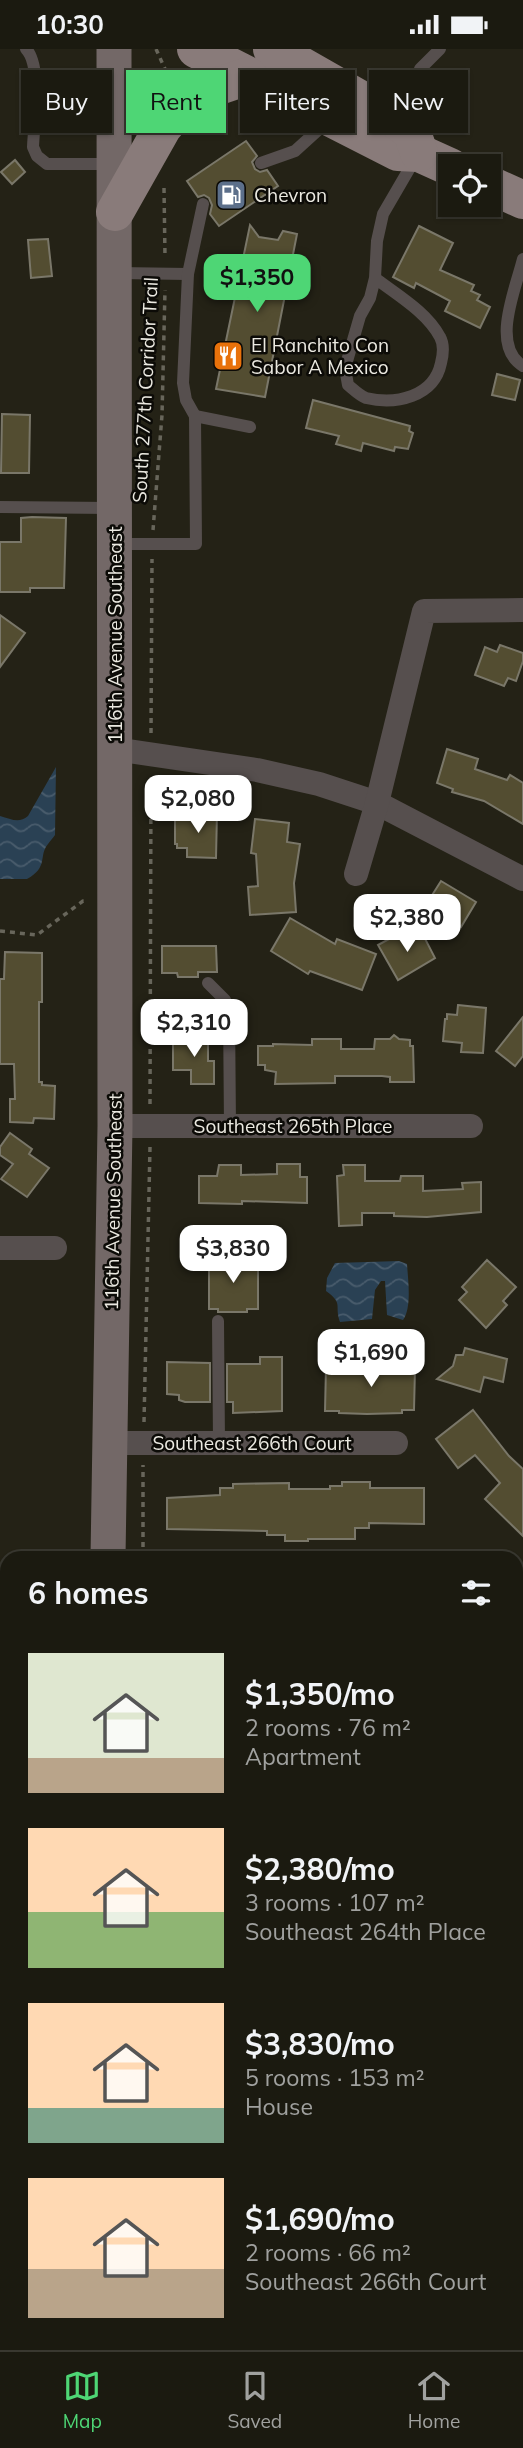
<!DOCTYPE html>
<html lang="en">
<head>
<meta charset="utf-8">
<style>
	body { margin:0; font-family:Mulish,sans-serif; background:#242319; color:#f1f3f6; height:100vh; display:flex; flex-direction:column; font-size:26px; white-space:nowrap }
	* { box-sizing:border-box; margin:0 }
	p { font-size:23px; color:#a0a19f }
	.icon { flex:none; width:38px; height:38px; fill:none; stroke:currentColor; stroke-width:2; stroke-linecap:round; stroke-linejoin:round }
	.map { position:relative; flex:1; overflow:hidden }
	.sheet { position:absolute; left:0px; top:1502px; width:523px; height:800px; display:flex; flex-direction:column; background:#1b1a10; border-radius:21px 21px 0 0; box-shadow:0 2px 5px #0004,0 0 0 2px #393830 }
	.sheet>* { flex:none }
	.top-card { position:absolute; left:21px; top:21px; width:481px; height:63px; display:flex; gap:14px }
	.fabs { position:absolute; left:438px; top:105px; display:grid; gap:14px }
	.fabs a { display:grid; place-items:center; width:63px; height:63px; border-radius:0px; background:#1b1a10; box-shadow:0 2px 5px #0004,0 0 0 2px #393830; font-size:35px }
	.price { position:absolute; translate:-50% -60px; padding:0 16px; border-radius:14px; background:#fff; color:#222; font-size:23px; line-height:46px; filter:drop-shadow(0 2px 4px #0008) }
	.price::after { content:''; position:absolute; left:50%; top:42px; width:21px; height:16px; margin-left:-10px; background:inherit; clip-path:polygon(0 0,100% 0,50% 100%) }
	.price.on { background:#4ed675; color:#111 }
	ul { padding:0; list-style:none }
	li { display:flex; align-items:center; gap:21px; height:175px; padding:0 28px }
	li span { display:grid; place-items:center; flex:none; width:196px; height:140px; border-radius:0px; color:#555 }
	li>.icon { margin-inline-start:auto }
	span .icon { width:84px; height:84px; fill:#fffc; stroke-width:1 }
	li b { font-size:30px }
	h2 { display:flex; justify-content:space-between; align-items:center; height:84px; padding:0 28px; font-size:30px }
	.chip { padding:0 24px; border-radius:0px; background:#1b1a10; box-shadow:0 2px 5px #0004,0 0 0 2px #393830; font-size:24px; line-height:63px }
	.chip.on { background:#4ed675; color:#111 }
	.status { display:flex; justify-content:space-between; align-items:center; height:49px; padding:0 35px; background:#1b1a10; direction:ltr }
	.status svg { height:19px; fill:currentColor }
	.menu { display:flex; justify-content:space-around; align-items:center; height:98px; border-top:2px solid #393830; background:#1b1a10; font-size:19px; color:#a0a19f }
	.menu a { display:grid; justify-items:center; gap:4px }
	.menu .on { color:#4ed675 }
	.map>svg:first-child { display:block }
	.water { fill:url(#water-waves) }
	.building { fill:#534d31; stroke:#7a7769; stroke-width:2 }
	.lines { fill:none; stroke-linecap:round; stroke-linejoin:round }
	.path { stroke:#68665b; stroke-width:3.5; stroke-dasharray:5 5; stroke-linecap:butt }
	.lane { stroke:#564f4e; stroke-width:12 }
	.street { stroke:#564f4e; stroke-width:24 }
	.secondary { stroke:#736867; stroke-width:35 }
	.primary { stroke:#897b7a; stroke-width:38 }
	.labels { text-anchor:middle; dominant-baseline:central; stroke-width:5; stroke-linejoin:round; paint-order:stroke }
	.poi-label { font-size:19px; fill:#ebe9e1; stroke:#0c0b07; text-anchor:start }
	.street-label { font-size:19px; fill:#ebe9e1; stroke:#0c0b07 }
</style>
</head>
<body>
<div class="status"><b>10:30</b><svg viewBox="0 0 49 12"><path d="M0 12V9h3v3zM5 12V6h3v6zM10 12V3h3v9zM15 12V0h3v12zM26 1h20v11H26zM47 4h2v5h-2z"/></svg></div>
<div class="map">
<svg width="523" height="2301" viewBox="0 0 523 2301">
	<defs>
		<pattern id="water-waves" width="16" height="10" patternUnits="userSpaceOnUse" patternTransform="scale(1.75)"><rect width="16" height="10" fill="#2a4154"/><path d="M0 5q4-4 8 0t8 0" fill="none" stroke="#495c6c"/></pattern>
	</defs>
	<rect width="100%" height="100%" fill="#242216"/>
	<g class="water">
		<path d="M56 718 55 786C53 789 50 792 48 795 38 807 49 818 27 830H0V767C11 770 19 775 28 767Z"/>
		<path d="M399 1212 407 1215C408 1231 412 1258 403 1271L387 1266 385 1232H381L375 1241 372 1270 340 1273C334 1256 344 1255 326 1242L327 1229 335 1214Z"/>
	</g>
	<g class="building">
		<polygon points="246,92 257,107 252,113 255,120 260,123 267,121 278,137 219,177 210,165 212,156 209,149 204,146 198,148 187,132"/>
		<polygon points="15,111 25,123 12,135 1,123"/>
		<polygon points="250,176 259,188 278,191 283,182 297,185 265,348 216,340"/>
		<polygon points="419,177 453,194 440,221 474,236 471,242 480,246 477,251 490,258 480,279 445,262 450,252 416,234 414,239 393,228"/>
		<polygon points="48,190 52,227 31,229 28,191"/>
		<polygon points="497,325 520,331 515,351 492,346"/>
		<polygon points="313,351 410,377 409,382 413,384 408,400 395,398 394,402 363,394 361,402 336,395 339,387 306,379"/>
		<polygon points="2,365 30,366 29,424 1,424"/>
		<polygon points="32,468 66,469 64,539 30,539 30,543 0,543 0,493 21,493 21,469"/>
		<polygon points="0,566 25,584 0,618"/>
		<polygon points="500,596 523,604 523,612 516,632 508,629 504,637 475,626 485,598 497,603"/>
		<polygon points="447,700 478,710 475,720 507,731 510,726 523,734 523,775 484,752 452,743 453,740 437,734"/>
		<polygon points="196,762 217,763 216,809 187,808 187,799 177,799 177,795 175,795 175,771 196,771"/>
		<polygon points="255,770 289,774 287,793 300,795 294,834 296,863 250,866 248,838 258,837 256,805 251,804"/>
		<polygon points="441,832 476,853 461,878 453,873 447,884 424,870 434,853 429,851"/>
		<polygon points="290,869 335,895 337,890 376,905 362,941 310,922 308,925 271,902"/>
		<polygon points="419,878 435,909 398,931 378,896 400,884 407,898"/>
		<polygon points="162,897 216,897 217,923 198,923 198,928 178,928 177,924 162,924"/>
		<polygon points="5,903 42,904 42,953 39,953 39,1033 42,1033 42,1036 55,1037 54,1070 34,1069 33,1074 10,1073 10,1050 15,1050 14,1015 0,1015 0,930 4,930"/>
		<polygon points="458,956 486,959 483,1004 461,1003 462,994 443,992 445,970 447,970 447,965 457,966"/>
		<polygon points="523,968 523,1007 515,1017 496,1002"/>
		<polygon points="394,986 399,990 410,991 410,997 413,997 414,1033 390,1033 390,1028 382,1027 335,1027 335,1034 275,1035 276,1023 265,1021 265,1016 258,1016 258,997 273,997 273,995 312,996 312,990 341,990 341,1000 374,1000 375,990 390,990"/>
		<polygon points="173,987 208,988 208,1012 214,1012 214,1035 191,1035 191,1021 173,1021"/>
		<polygon points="10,1084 32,1100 29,1105 49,1119 27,1148 1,1130 13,1115 0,1106 0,1098"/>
		<polygon points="277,1115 300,1115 300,1128 307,1128 307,1154 242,1152 242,1155 199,1154 199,1127 217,1127 219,1116 241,1116 241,1126 277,1125"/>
		<polygon points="343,1116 365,1116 365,1132 400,1132 401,1127 423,1127 423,1142 463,1140 462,1134 481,1133 481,1163 427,1168 394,1167 394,1164 362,1164 362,1176 339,1177 337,1127 344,1126"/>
		<polygon points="209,1210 258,1210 258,1260 247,1260 247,1263 218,1263 218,1260 209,1260"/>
		<polygon points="487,1211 516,1238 503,1252 507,1256 486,1279 459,1251 467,1243 462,1238"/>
		<polygon points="465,1299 507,1310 503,1333 484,1328 480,1343 437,1330 453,1317 456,1306 463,1306"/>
		<polygon points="260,1308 282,1308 282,1362 233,1364 233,1353 227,1353 227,1315 260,1315"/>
		<polygon points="388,1308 407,1308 407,1319 415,1319 414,1361 402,1361 402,1364 367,1365 339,1364 339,1362 325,1362 326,1318 388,1318"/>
		<polygon points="167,1313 210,1314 210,1353 185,1353 179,1351 179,1346 167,1345"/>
		<polygon points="473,1361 509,1407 523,1420 523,1487 485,1450 500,1434 475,1406 458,1419 436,1390"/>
		<polygon points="342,1433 370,1433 370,1439 424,1439 424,1475 369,1474 369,1479 355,1479 355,1490 308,1490 308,1492 285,1492 285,1486 267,1486 267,1482 167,1480 167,1449 220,1446 220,1439 233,1439 233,1435 289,1434 289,1440 330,1440 330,1437 342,1437"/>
	</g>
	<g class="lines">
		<g class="path">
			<polyline points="156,0 170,31"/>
			<polyline points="164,139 165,208"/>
			<polyline points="153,481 162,366 165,241"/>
			<polyline points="151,684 152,510"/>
			<polyline points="0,882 37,886 83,852 88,852"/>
			<polyline points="150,1055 151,727"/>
			<polyline points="144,1373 150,1098"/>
			<polyline points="143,1508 143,1416"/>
			<polyline points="137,2294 137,2301"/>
		</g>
		<g class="lane">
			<path d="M26 0C42 16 34 74 33 98L37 107 47 115H113"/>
			<polyline points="395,66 416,39 420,20 440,0"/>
			<polyline points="261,114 295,102 328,72"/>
			<path d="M523 210C516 239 490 297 523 317"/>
			<polyline points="118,224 188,225"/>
			<path d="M375 229C397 246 427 263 440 288 444 295 443 306 441 314 434 348 396 356 366 349 360 347 354 341 348 336L345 319 360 267 370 249 375 229 377 192 383 165 415 110"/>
			<polyline points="195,367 250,378"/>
			<polyline points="0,458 112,459"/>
			<polyline points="115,495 196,495 195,367 186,351 183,334 188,225 203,155"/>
			<polyline points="208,934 225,951 229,961 230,1077"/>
			<polyline points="218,1272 219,1394"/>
			<polyline points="516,1566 523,1552"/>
			<polyline points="516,2252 523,2252"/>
			<polyline points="318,2294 318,2301"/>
		</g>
		<g class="street">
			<polyline points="115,700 257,721 319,735 377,754 523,830"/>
			<polyline points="356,825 377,754 424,562 523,561"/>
			<polyline points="115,1077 471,1077"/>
			<polyline points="0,1199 55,1199"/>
			<polyline points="109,1394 396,1394"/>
			<polyline points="516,1697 523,1704"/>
		</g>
		<g class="secondary">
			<polyline points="108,1508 115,1077 114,0"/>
			<polyline points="106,2301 106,2294"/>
		</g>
		<g class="primary">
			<polyline points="196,0 398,103 419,104 450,118"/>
			<polyline points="272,0 393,69 412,83 419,104"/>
			<polyline points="488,135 523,151"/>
			<polyline points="115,163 163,78 183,55 204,42 248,27"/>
		</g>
	</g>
	<defs>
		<g id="fuel-square" transform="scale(1.575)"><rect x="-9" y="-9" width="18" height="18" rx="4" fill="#5c6f8a" stroke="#0c0b07"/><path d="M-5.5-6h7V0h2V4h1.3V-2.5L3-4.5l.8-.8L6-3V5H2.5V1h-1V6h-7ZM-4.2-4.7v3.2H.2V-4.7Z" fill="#fff"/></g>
		<g id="restaurant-square" transform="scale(1.575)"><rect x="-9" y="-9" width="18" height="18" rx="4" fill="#e8710a" stroke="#0c0b07"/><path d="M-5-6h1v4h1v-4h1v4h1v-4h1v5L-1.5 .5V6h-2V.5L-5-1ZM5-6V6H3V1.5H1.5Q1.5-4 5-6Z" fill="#fff"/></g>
	</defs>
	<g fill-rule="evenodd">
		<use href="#fuel-square" x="231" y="146"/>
		<use href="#restaurant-square" x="228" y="307"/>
	</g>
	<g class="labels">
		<g class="poi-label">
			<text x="254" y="146">Chevron</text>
			<text x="251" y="296">El Ranchito Con<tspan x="251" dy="22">Sabor A Mexico</tspan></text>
		</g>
		<g class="street-label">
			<text transform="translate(145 341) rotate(-87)">South 277th Corridor Trail</text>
			<text transform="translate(115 586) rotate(-90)">116th Avenue Southeast</text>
			<text x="293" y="1077">Southeast 265th Place</text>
			<text transform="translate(113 1153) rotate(-89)">116th Avenue Southeast</text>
			<text x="252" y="1394">Southeast 266th Court</text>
		</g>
	</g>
</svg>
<div class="fabs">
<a><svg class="icon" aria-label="locate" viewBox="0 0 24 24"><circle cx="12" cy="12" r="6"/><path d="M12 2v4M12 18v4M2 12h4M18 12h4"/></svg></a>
</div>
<b class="price on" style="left:257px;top:265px">$1,350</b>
<b class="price" style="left:198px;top:786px">$2,080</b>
<b class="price" style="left:407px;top:905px">$2,380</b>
<b class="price" style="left:194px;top:1010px">$2,310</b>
<b class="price" style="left:233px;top:1236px">$3,830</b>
<b class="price" style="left:371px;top:1340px">$1,690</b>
<div class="top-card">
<a class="chip">Buy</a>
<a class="chip on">Rent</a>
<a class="chip">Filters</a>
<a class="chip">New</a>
</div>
<section class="sheet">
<h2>6 homes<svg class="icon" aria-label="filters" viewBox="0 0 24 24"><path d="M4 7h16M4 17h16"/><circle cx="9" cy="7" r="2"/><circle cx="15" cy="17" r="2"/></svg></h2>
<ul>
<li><span style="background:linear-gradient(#dfe7d0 75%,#b9a48a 0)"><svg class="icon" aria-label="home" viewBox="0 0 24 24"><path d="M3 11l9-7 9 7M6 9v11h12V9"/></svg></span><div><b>$1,350/mo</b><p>2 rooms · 76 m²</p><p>Apartment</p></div></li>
<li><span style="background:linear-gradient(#ffd9b3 60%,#8fb573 0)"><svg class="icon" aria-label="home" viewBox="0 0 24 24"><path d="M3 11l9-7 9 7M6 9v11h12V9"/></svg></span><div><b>$2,380/mo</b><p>3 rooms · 107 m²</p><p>Southeast 264th Place</p></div></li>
<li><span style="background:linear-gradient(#ffd9b3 75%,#7fa58c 0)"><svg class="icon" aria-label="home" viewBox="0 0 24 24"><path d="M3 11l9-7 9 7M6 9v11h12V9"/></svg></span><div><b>$3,830/mo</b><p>5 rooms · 153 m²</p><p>House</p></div></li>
<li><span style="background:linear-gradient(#ffd9b3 65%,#b9a48a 0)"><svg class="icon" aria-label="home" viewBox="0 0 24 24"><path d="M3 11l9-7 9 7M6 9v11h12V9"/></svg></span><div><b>$1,690/mo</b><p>2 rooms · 66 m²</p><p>Southeast 266th Court</p></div></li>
</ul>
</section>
</div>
<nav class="menu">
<a class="on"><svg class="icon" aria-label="map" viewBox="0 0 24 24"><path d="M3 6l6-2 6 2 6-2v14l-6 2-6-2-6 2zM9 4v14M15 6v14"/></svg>Map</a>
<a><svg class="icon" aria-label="saved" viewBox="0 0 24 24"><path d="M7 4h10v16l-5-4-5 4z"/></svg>Saved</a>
<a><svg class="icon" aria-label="home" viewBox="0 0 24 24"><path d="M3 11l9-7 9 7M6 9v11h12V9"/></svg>Home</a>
</nav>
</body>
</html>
